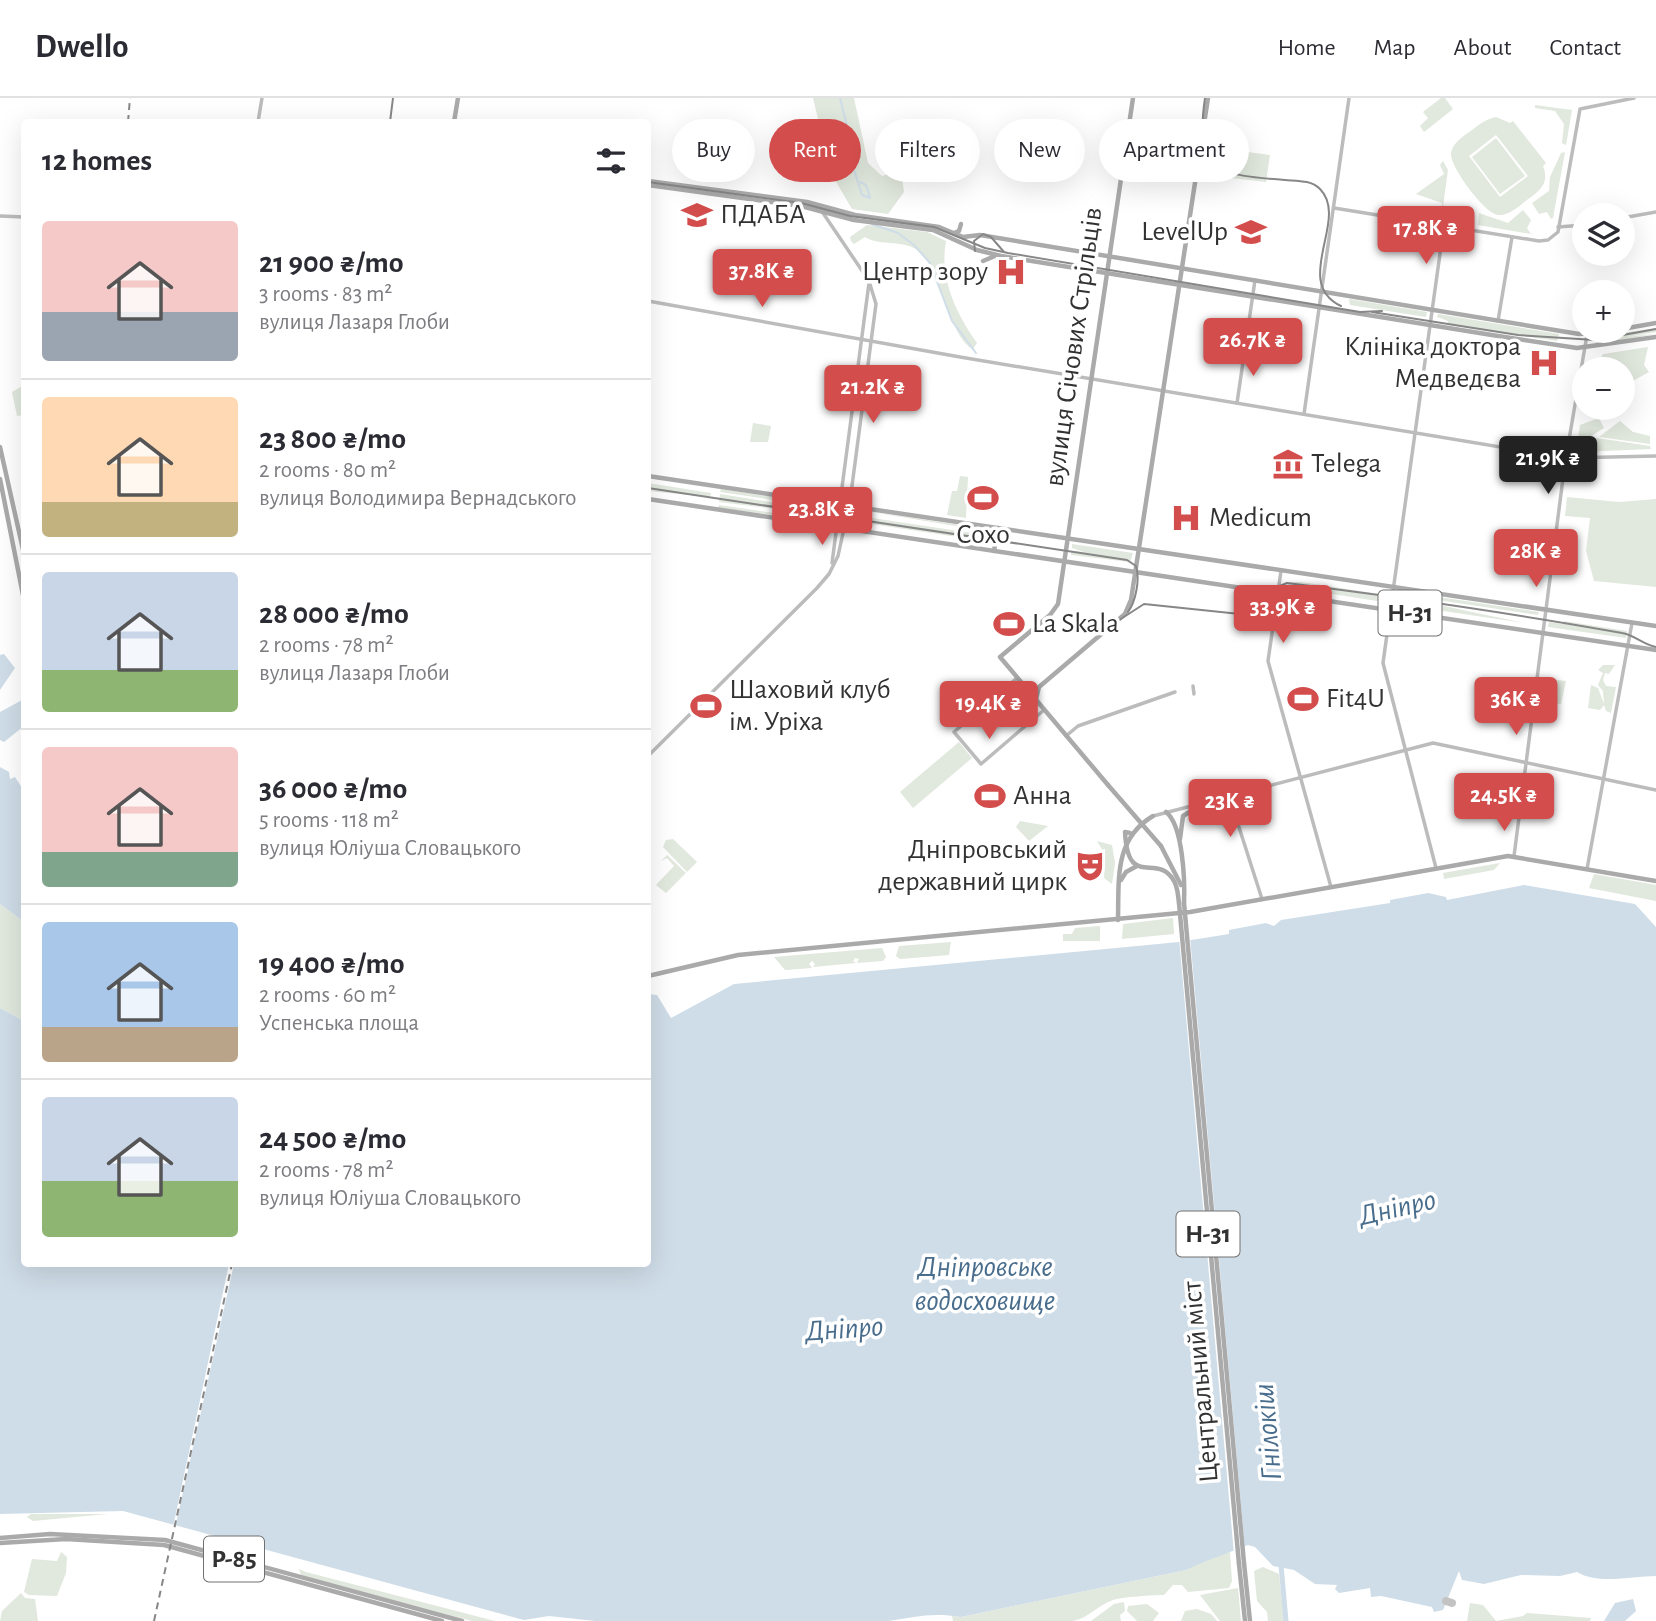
<!DOCTYPE html>
<html lang="en">
<head>
<meta charset="utf-8">
<style>
	body { margin:0; font-family:"Alegreya Sans",sans-serif; background:#f7f7f7; color:#2b2b33; height:100vh; display:flex; flex-direction:column; font-size:26px; white-space:nowrap }
	* { box-sizing:border-box; margin:0 }
	p { font-size:23px; color:#7c7c81 }
	.icon { flex:none; width:38px; height:38px; fill:none; stroke:currentColor; stroke-width:2; stroke-linecap:round; stroke-linejoin:round }
	.map { position:relative; flex:1; overflow:hidden }
	.panel { position:absolute; left:21px; top:21px; width:630px; height:1148px; display:flex; flex-direction:column; background:#fff; border-radius:7px; box-shadow:0 7px 28px #0002 }
	.panel>* { flex:none }
	.top-card { position:absolute; left:672px; top:21px; width:665px; height:63px; display:flex; gap:14px }
	.buttons { position:absolute; left:1572px; top:105px; display:grid; gap:14px }
	.buttons a { display:grid; place-items:center; width:63px; height:63px; border-radius:50%; background:#fff; box-shadow:0 7px 28px #0002; font-size:35px }
	.price { position:absolute; translate:-50% -60px; padding:0 16px; border-radius:7px; background:#d24d4c; color:#fff; font-size:23px; line-height:46px; filter:drop-shadow(0 2px 4px #0008) }
	.price::after { content:''; position:absolute; left:50%; top:42px; width:21px; height:16px; margin-left:-10px; background:inherit; clip-path:polygon(0 0,100% 0,50% 100%) }
	.price.on { background:#222; color:#fff }
	ul { padding:0; list-style:none }
	li { display:flex; align-items:center; gap:21px; height:175px; padding:0 21px }
	li+li { border-top:2px solid #e1e1e2 }
	li span { display:grid; place-items:center; flex:none; width:196px; height:140px; border-radius:7px; color:#555 }
	li>.icon { margin-inline-start:auto }
	span .icon { width:84px; height:84px; fill:#fffc; stroke-width:1 }
	li b { font-size:30px }
	h2 { display:flex; justify-content:space-between; align-items:center; height:84px; padding:0 21px; font-size:30px }
	.chip { padding:0 24px; border-radius:32px; background:#fff; box-shadow:0 7px 28px #0002; font-size:24px; line-height:63px }
	.chip.on { background:#d24d4c; color:#fff }
	header { display:flex; align-items:center; gap:42px; box-sizing:border-box; height:98px; padding:0 35px; background:#fff; border-bottom:2px solid #e1e1e2 }
	header strong { font-size:33px }
	nav { display:flex; gap:38px; margin-inline-start:auto; font-size:24px }
	.map>svg:first-child { display:block }
	.green { fill:#e1e8dd; fill-rule:evenodd }
	.water { fill:#cfdde8 }
	.pier { fill:#fff }
	.lines { fill:none; stroke-linecap:round; stroke-linejoin:round }
	.stream { stroke:#cfdde8; stroke-width:2 }
	.river { stroke:#cfdde8; stroke-width:5 }
	.taxiway { stroke:#c3c3c3; stroke-width:8 }
	.secondary { stroke:#bcbcbc; stroke-width:3.5 }
	.primary { stroke:#aaa; stroke-width:4.5 }
	.tram { stroke:#878787; stroke-width:2 }
	.rail { stroke:#878787; stroke-width:2; stroke-dasharray:7 5; stroke-linecap:butt }
	.primary-bridge { stroke:#aaa; stroke-width:4.5 }
	.labels { text-anchor:middle; dominant-baseline:central; stroke-width:7; stroke-linejoin:round; paint-order:stroke }
	.shield { fill:#fff; stroke:#707070; stroke-width:2 }
	.shield-label { font-size:26px; font-weight:bold; fill:#323232 }
	.poi-label { font-size:28px; fill:#323232; stroke:#fff; text-anchor:start }
	.street-label { font-size:28px; fill:#323232; stroke:#fff }
	.water-label { font-size:30px; font-style:italic; fill:#496d8c; stroke:#fff }
</style>
</head>
<body>
<header>
<strong>Dwello</strong>
<nav><a>Home</a><a>Map</a><a>About</a><a>Contact</a></nav>
</header>
<div class="map">
<svg width="1656" height="1523" viewBox="0 0 1656 1523">
	<rect width="100%" height="100%" fill="#fff"/>
	<g class="green">
		<polygon points="813,0 854,0 868,65 882,78 901,72 904,94 888,116 852,111 831,75"/>
		<polygon points="1441,0 1445,0 1453,11 1424,34 1420,28 1428,20 1423,14"/>
		<polygon points="1535,7 1572,12 1566,47 1562,45 1564,26 1555,13 1535,10"/>
		<path d="M1496 19 1510 25 1513 23 1546 65 1543 68C1549 83 1542 91 1531 99 1521 106 1510 118 1498 117 1485 116 1449 68 1451 55 1453 44 1464 38 1472 32 1480 26 1486 21 1496 19ZM1496 37 1528 78 1500 99 1469 58Z"/>
		<polygon points="1496,40 1525,78 1500,96 1472,59"/>
		<polygon points="1211,49 1270,57 1266,84 1222,79 1209,66"/>
		<polygon points="1565,54 1553,120 1551,121 1547,114 1539,116 1532,105 1549,93 1550,79 1561,55"/>
		<polygon points="1443,63 1448,72 1441,123 1442,105 1416,96 1444,76 1440,67"/>
		<polygon points="1523,112 1531,122 1527,130 1531,136 1478,127 1479,115 1508,125"/>
		<path d="M867 127 927 134 946 143C939 180 956 215 977 245L973 251C951 241 941 177 922 156 907 140 881 149 865 139L854 146 851 143 850 139Z"/>
		<polygon points="1349,201 1427,214 1426,219 1350,207"/>
		<polygon points="1438,216 1559,236 1557,243 1448,227 1448,223 1437,219"/>
		<polygon points="1656,230 1656,234 1626,239 1656,236 1596,246 1596,239"/>
		<polygon points="1648,249 1644,267 1649,274 1633,283 1622,276 1622,271 1615,271 1600,261 1603,256"/>
		<polygon points="24,287 24,317 17,318 12,294"/>
		<polygon points="1599,320 1604,330 1577,347 1580,327"/>
		<polygon points="1620,323 1633,334 1650,338 1650,346 1599,339"/>
		<polygon points="753,325 771,328 768,344 750,344"/>
		<polygon points="1597,340 1650,348 1651,351 1581,354"/>
		<polygon points="960,378 968,379 966,420 947,417 952,393 957,393"/>
		<polygon points="648,385 711,395 710,399 648,393"/>
		<polygon points="721,391 835,408 835,411 720,394"/>
		<polygon points="720,396 834,414 833,418 719,404"/>
		<polygon points="1567,399 1619,404 1656,401 1656,489 1594,483 1586,453 1590,420 1565,418"/>
		<polygon points="719,407 823,422 831,424 718,410"/>
		<polygon points="853,411 993,432 992,434"/>
		<polygon points="852,417 992,438 991,444 851,423"/>
		<polygon points="1072,446 1133,455 1130,464 1071,457 1071,453 1084,454 1072,450"/>
		<polygon points="1289,484 1301,484 1386,497 1386,502 1377,503 1288,489"/>
		<polygon points="1398,493 1539,514 1538,517 1398,496"/>
		<polygon points="1411,501 1524,525 1396,506 1397,502 1410,503"/>
		<polygon points="1564,523 1627,533 1626,540 1548,529 1549,524 1563,526"/>
		<polygon points="1603,567 1615,567 1609,576 1605,575 1603,582 1606,588 1616,589 1611,615 1606,613 1604,607 1600,612 1588,610 1591,587 1598,590 1604,606 1603,593 1598,587 1603,575 1598,572"/>
		<polygon points="1556,582 1566,583 1561,606 1543,604"/>
		<polygon points="959,644 972,660 913,710 900,694"/>
		<polygon points="1020,723 1048,728 1029,743 1016,729"/>
		<polygon points="673,741 697,764 687,774 663,749 666,742"/>
		<polygon points="1097,743 1112,747 1115,765 1112,786 1104,780 1105,757"/>
		<polygon points="667,757 686,775 666,795 656,787 674,768 667,760 661,763"/>
		<polygon points="1500,765 1494,772 1444,781 1443,775"/>
		<polygon points="1594,776 1656,787 1656,803 1589,790"/>
		<polygon points="0,806 24,824 24,923 0,910"/>
		<polygon points="1173,820 1174,836 1122,841 1123,826"/>
		<polygon points="1100,828 1100,843 1063,843 1063,836 1072,836 1075,830"/>
		<polygon points="951,844 949,857 900,861 896,858 899,848"/>
		<polygon points="882,850 886,859 883,863 857,865 859,861 855,860 853,863 856,865 813,869 815,866 812,863 809,866 812,870 785,872 774,859"/>
		<polygon points="31,1416 108,1416 33,1423 27,1419"/>
		<polygon points="61,1454 67,1459 66,1475 57,1498 29,1497 24,1494 32,1461 57,1463"/>
		<path d="M1230 1454 1232 1483 1229 1490 1188 1494 1182 1487H1173L1164 1497C1155 1497 1120 1499 1113 1502 1098 1507 1089 1520 1073 1523H953L952 1518 961 1519 1186 1472 1206 1460Z"/>
		<polygon points="1263,1469 1279,1476 1284,1523 1268,1523 1267,1514 1257,1503 1254,1473"/>
		<polygon points="299,1471 306,1474 495,1523 472,1523 309,1480 301,1477"/>
		<polygon points="1238,1490 1241,1523 1220,1523 1200,1497"/>
		<polygon points="21,1495 25,1500 35,1501 38,1523 0,1523 2,1513"/>
		<polygon points="1124,1504 1125,1513 1120,1517 1121,1523 1091,1523 1114,1506"/>
		<polygon points="1470,1505 1483,1507 1496,1523 1523,1518 1527,1515 1591,1520 1590,1523 1467,1523"/>
		<polygon points="1147,1506 1159,1515 1153,1523 1137,1523 1127,1513 1128,1508"/>
		<polygon points="1197,1511 1211,1516 1217,1523 1181,1523 1185,1513"/>
	</g>
	<g class="water">
		<polygon points="4,556 15,570 0,592 0,557"/>
		<polygon points="24,601 24,628 4,644 0,642 0,614"/>
		<polygon points="0,669 9,674 10,681 15,679 24,693 24,824 0,806"/>
		<path d="M1524 787 1635 806 1656 829V1478C1632 1478 1598 1487 1577 1474L1560 1478 1521 1477 1484 1486 1462 1482 1459 1473 1443 1512 1434 1514 1432 1509 1381 1498 1371 1499 1370 1490 1339 1495 1335 1491 1337 1487 1315 1486 1294 1472 1273 1468 1255 1449 1248 1447C1226 1456 1206 1462 1186 1472L961 1519C932 1514 915 1519 888 1523H595L549 1518 524 1522 123 1413 0 1416V910L24 923V1166H648V896L657 897 671 920 734 886 1179 844 1229 836V832L1266 825 1274 828 1281 822 1390 805V802L1428 795 1446 799 1447 802Z"/>
		<polygon points="1633,1501 1636,1513 1625,1523 1604,1523 1615,1505"/>
	</g>
	<g class="pier">
		<polygon points="1190,839 1245,1451 1234,1456 1179,840"/>
		<polygon points="229,1166 234,1166 175,1430 173,1429"/>
	</g>
	<g class="lines">
		<g class="stream">
			<polyline points="840,0 847,28 847,50 862,97 870,100"/>
			<polyline points="860,84 866,87 870,99"/>
			<polyline points="871,126 898,135 914,147 930,165 952,223 976,255"/>
		</g>
		<polyline class="river" points="1281,1467 1286,1523"/>
		<polyline class="taxiway" points="1446,1503 1452,1505"/>
		<g class="secondary">
			<polyline points="258,24 262,0"/>
			<polyline points="1334,110 1539,143 1548,142 1558,134 1580,11 1634,0"/>
			<polyline points="0,118 24,119"/>
			<polyline points="1622,120 1656,114"/>
			<polyline points="1558,129 1584,127"/>
			<polyline points="648,203 960,259 1566,360 1656,358"/>
			<polyline points="1498,223 1512,139"/>
			<polyline points="1237,305 1255,182"/>
			<polyline points="1304,316 1349,0"/>
			<polyline points="832,465 869,185"/>
			<polyline points="1281,473 1268,563 1331,789"/>
			<polyline points="1017,580 954,634 981,666 1044,612"/>
			<polyline points="1193,588 1194,596"/>
			<polyline points="1066,638 1078,628 1175,594"/>
			<polyline points="648,658 817,490 829,476 838,458 850,403 876,206 869,183 823,115"/>
			<polyline points="1229,698 1262,801"/>
			<polyline points="1153,718 1433,645 1656,692"/>
			<polyline points="1514,758 1565,365 1587,237"/>
			<polyline points="1436,770 1383,565 1444,127"/>
			<polyline points="1587,771 1632,525"/>
		</g>
		<g class="primary">
			<polyline points="454,24 458,0"/>
			<polyline points="648,83 807,104 855,117 939,129 963,139 980,137 1579,236 1614,233"/>
			<polyline points="648,87 801,108 854,122 933,132 977,152 1001,158 1498,238 1577,250 1656,239"/>
			<polyline points="954,135 959,133 961,126"/>
			<polyline points="983,163 995,158"/>
			<polyline points="1622,231 1656,225"/>
			<polyline points="0,349 24,456"/>
			<polyline points="648,378 1656,528"/>
			<polyline points="0,381 24,502"/>
			<polyline points="648,401 1656,552"/>
			<polyline points="994,453 998,430"/>
			<polyline points="1036,601 1039,589 1125,516 1131,502 1208,0"/>
			<polyline points="1108,687 1000,559 1050,517 1058,506 1133,0"/>
			<path d="M1166 714C1183 727 1185 783 1184 805"/>
			<path d="M1130 735 1125 734C1128 793 1157 753 1174 783 1178 790 1178 798 1179 805"/>
			<polyline points="1180,741 1183,718 1204,705"/>
			<polyline points="1161,748 1181,787"/>
			<polyline points="1121,782 1126,774 1137,768"/>
			<path d="M1118 822C1119 781 1114 741 1153 718"/>
			<polyline points="648,878 738,857 1190,814 1508,758 1656,783"/>
			<polyline points="0,1440 50,1436 165,1442 462,1523"/>
			<polyline points="0,1445 66,1441 164,1447 442,1523"/>
			<polyline points="1244,1465 1250,1523"/>
			<polyline points="1239,1466 1245,1523"/>
		</g>
		<g class="tram">
			<path d="M1205 0C1194 75 1219 77 1285 82 1298 83 1311 82 1320 91 1350 121 1291 184 1341 208"/>
			<polyline points="390,24 393,0"/>
			<polyline points="648,84 801,105 850,118 934,129 985,150 1008,155 1360,214 1382,213"/>
			<polyline points="975,153 974,143 983,136 991,139 1004,154"/>
			<polyline points="1372,214 1518,237 1595,242 1656,231"/>
			<path d="M648 390 1127 462 1136 468C1140 481 1136 503 1128 514"/>
			<path d="M1113 526 1144 506 1259 518 1269 511 1275 490 1287 485C1399 499 1511 515 1622 535 1635 537 1642 546 1656 549"/>
		</g>
		<g class="rail">
			<polyline points="128,24 130,0"/>
			<polyline points="154,1523 232,1166"/>
		</g>
		<g class="primary-bridge">
			<polyline points="1108,687 1161,748"/>
			<polyline points="1179,805 1239,1466"/>
			<polyline points="1184,805 1244,1465"/>
		</g>
	</g>
	<defs>
		<g id="university-bare" transform="scale(2.415)"><path d="M0-5L7-2L0 1L-7-2ZM-4 1L0 2.5L4 1V4Q0 6-4 4Z" fill="#d24d4c" stroke="#fff" stroke-width="2.5" paint-order="stroke"/></g>
		<g id="hospital-bare" transform="scale(2.415)"><path d="M-5-5h3v3.5h4V-5h3V5h-3V1.5h-4V5h-3Z" fill="#d24d4c" stroke="#fff" stroke-width="2.5" paint-order="stroke"/></g>
		<g id="museum-bare" transform="scale(2.415)"><path d="M0-6L6-3V-2H-6V-3ZM-5-1h2V3h-2ZM-1-1h2V3h-2ZM3-1h2V3H3ZM-6 4H6V6H-6Z" fill="#d24d4c" stroke="#fff" stroke-width="2.5" paint-order="stroke"/></g>
		<g id="stadium-bare" transform="scale(2.415)"><path d="M0-5a6.5 5 0 1 0 0 10a6.5 5 0 1 0 0-10ZM-3.5-1.8h7v3.6h-7Z" fill="#d24d4c" stroke="#fff" stroke-width="2.5" paint-order="stroke"/></g>
		<g id="theatre-bare" transform="scale(2.415)"><path d="M-5-5.5Q0-4 5-5.5V0Q5 5 0 6Q-5 5-5 0ZM-3.3-2.5H-1v1.5H-3.3ZM1-2.5H3.3v1.5H1ZM-2.8 1Q0 5.5 2.8 1Z" fill="#d24d4c" stroke="#fff" stroke-width="2.5" paint-order="stroke"/></g>
	</defs>
	<g fill-rule="evenodd">
		<use href="#university-bare" x="697" y="117"/>
		<use href="#university-bare" x="1251" y="134"/>
		<use href="#hospital-bare" x="1011" y="174"/>
		<use href="#hospital-bare" x="1544" y="265"/>
		<use href="#museum-bare" x="1288" y="366"/>
		<use href="#stadium-bare" x="983" y="400"/>
		<use href="#hospital-bare" x="1186" y="420"/>
		<use href="#stadium-bare" x="1009" y="526"/>
		<use href="#stadium-bare" x="1303" y="601"/>
		<use href="#stadium-bare" x="706" y="608"/>
		<use href="#stadium-bare" x="990" y="698"/>
		<use href="#theatre-bare" x="1090" y="768"/>
	</g>
	<g class="labels">
		<g class="shield">
			<rect x="1378.5" y="492.5" width="63" height="45" rx="5"/>
			<rect x="1176.5" y="1113.5" width="63" height="45" rx="5"/>
			<rect x="204" y="1438.5" width="60" height="45" rx="5"/>
		</g>
		<g class="shield-label">
			<text x="1410" y="515">Н-31</text>
			<text x="1208" y="1136">Н-31</text>
			<text x="234" y="1461">Р-85</text>
		</g>
		<g class="poi-label">
			<text x="720" y="117">ПДАБА</text>
			<text x="1228" y="134" text-anchor="end">LevelUp</text>
			<text x="988" y="174" text-anchor="end">Центр зору</text>
			<text x="1521" y="249" text-anchor="end">Клініка доктора<tspan x="1521" dy="32">Медведєва</tspan></text>
			<text x="1311" y="366">Telega</text>
			<text x="1209" y="420">Medicum</text>
			<text x="983" y="437" text-anchor="middle">Сохо</text>
			<text x="1032" y="526">La Skala</text>
			<text x="729" y="592">Шаховий клуб<tspan x="729" dy="32">ім. Уріха</tspan></text>
			<text x="1326" y="601">Fit4U</text>
			<text x="1013" y="698">Анна</text>
			<text x="1067" y="752" text-anchor="end">Дніпровський<tspan x="1067" dy="32">державний цирк</tspan></text>
		</g>
		<g class="street-label">
			<text transform="translate(1074 249) rotate(-82)">вулиця Січових Стрільців</text>
			<text transform="translate(1201 1284) rotate(-95)">Центральний міст</text>
		</g>
		<g class="water-label">
			<text transform="translate(1397 1110) rotate(-13)">Дніпро</text>
			<text x="985" y="1169">Дніпровське<tspan x="985" dy="34">водосховище</tspan></text>
			<text transform="translate(844 1231) rotate(-4)">Дніпро</text>
			<text transform="translate(1268 1334) rotate(-95)">Гнілокіш</text>
		</g>
	</g>
</svg>
<div class="buttons">
<a><svg class="icon" aria-label="layers" viewBox="0 0 24 24"><path d="M12 4l9 5-9 5-9-5zM3 14l9 5 9-5"/></svg></a>
<a>+</a>
<a>−</a>
</div>
<b class="price" style="left:1426px;top:168px">17.8K ₴</b>
<b class="price" style="left:762px;top:211px">37.8K ₴</b>
<b class="price" style="left:1253px;top:280px">26.7K ₴</b>
<b class="price" style="left:873px;top:327px">21.2K ₴</b>
<b class="price on" style="left:1548px;top:398px">21.9K ₴</b>
<b class="price" style="left:822px;top:449px">23.8K ₴</b>
<b class="price" style="left:1536px;top:491px">28K ₴</b>
<b class="price" style="left:1283px;top:547px">33.9K ₴</b>
<b class="price" style="left:1516px;top:639px">36K ₴</b>
<b class="price" style="left:989px;top:643px">19.4K ₴</b>
<b class="price" style="left:1504px;top:735px">24.5K ₴</b>
<b class="price" style="left:1230px;top:741px">23K ₴</b>
<div class="top-card">
<a class="chip">Buy</a>
<a class="chip on">Rent</a>
<a class="chip">Filters</a>
<a class="chip">New</a>
<a class="chip">Apartment</a>
</div>
<section class="panel">
<h2>12 homes<svg class="icon" aria-label="filters" viewBox="0 0 24 24"><path d="M4 7h16M4 17h16"/><circle cx="9" cy="7" r="2"/><circle cx="15" cy="17" r="2"/></svg></h2>
<ul>
<li><span style="background:linear-gradient(#f6c9c9 65%,#9aa5b1 0)"><svg class="icon" aria-label="home" viewBox="0 0 24 24"><path d="M3 11l9-7 9 7M6 9v11h12V9"/></svg></span><div><b>21 900 ₴/mo</b><p>3 rooms · 83 m²</p><p>вулиця Лазаря Глоби</p></div></li>
<li><span style="background:linear-gradient(#ffd9b3 75%,#c2b280 0)"><svg class="icon" aria-label="home" viewBox="0 0 24 24"><path d="M3 11l9-7 9 7M6 9v11h12V9"/></svg></span><div><b>23 800 ₴/mo</b><p>2 rooms · 80 m²</p><p>вулиця Володимира Вернадського</p></div></li>
<li><span style="background:linear-gradient(#c9d6e8 70%,#8fb573 0)"><svg class="icon" aria-label="home" viewBox="0 0 24 24"><path d="M3 11l9-7 9 7M6 9v11h12V9"/></svg></span><div><b>28 000 ₴/mo</b><p>2 rooms · 78 m²</p><p>вулиця Лазаря Глоби</p></div></li>
<li><span style="background:linear-gradient(#f6c9c9 75%,#7fa58c 0)"><svg class="icon" aria-label="home" viewBox="0 0 24 24"><path d="M3 11l9-7 9 7M6 9v11h12V9"/></svg></span><div><b>36 000 ₴/mo</b><p>5 rooms · 118 m²</p><p>вулиця Юліуша Словацького</p></div></li>
<li><span style="background:linear-gradient(#a9c7e8 75%,#b9a48a 0)"><svg class="icon" aria-label="home" viewBox="0 0 24 24"><path d="M3 11l9-7 9 7M6 9v11h12V9"/></svg></span><div><b>19 400 ₴/mo</b><p>2 rooms · 60 m²</p><p>Успенська площа</p></div></li>
<li><span style="background:linear-gradient(#c9d6e8 60%,#8fb573 0)"><svg class="icon" aria-label="home" viewBox="0 0 24 24"><path d="M3 11l9-7 9 7M6 9v11h12V9"/></svg></span><div><b>24 500 ₴/mo</b><p>2 rooms · 78 m²</p><p>вулиця Юліуша Словацького</p></div></li>
</ul>
</section>
</div>
</body>
</html>
